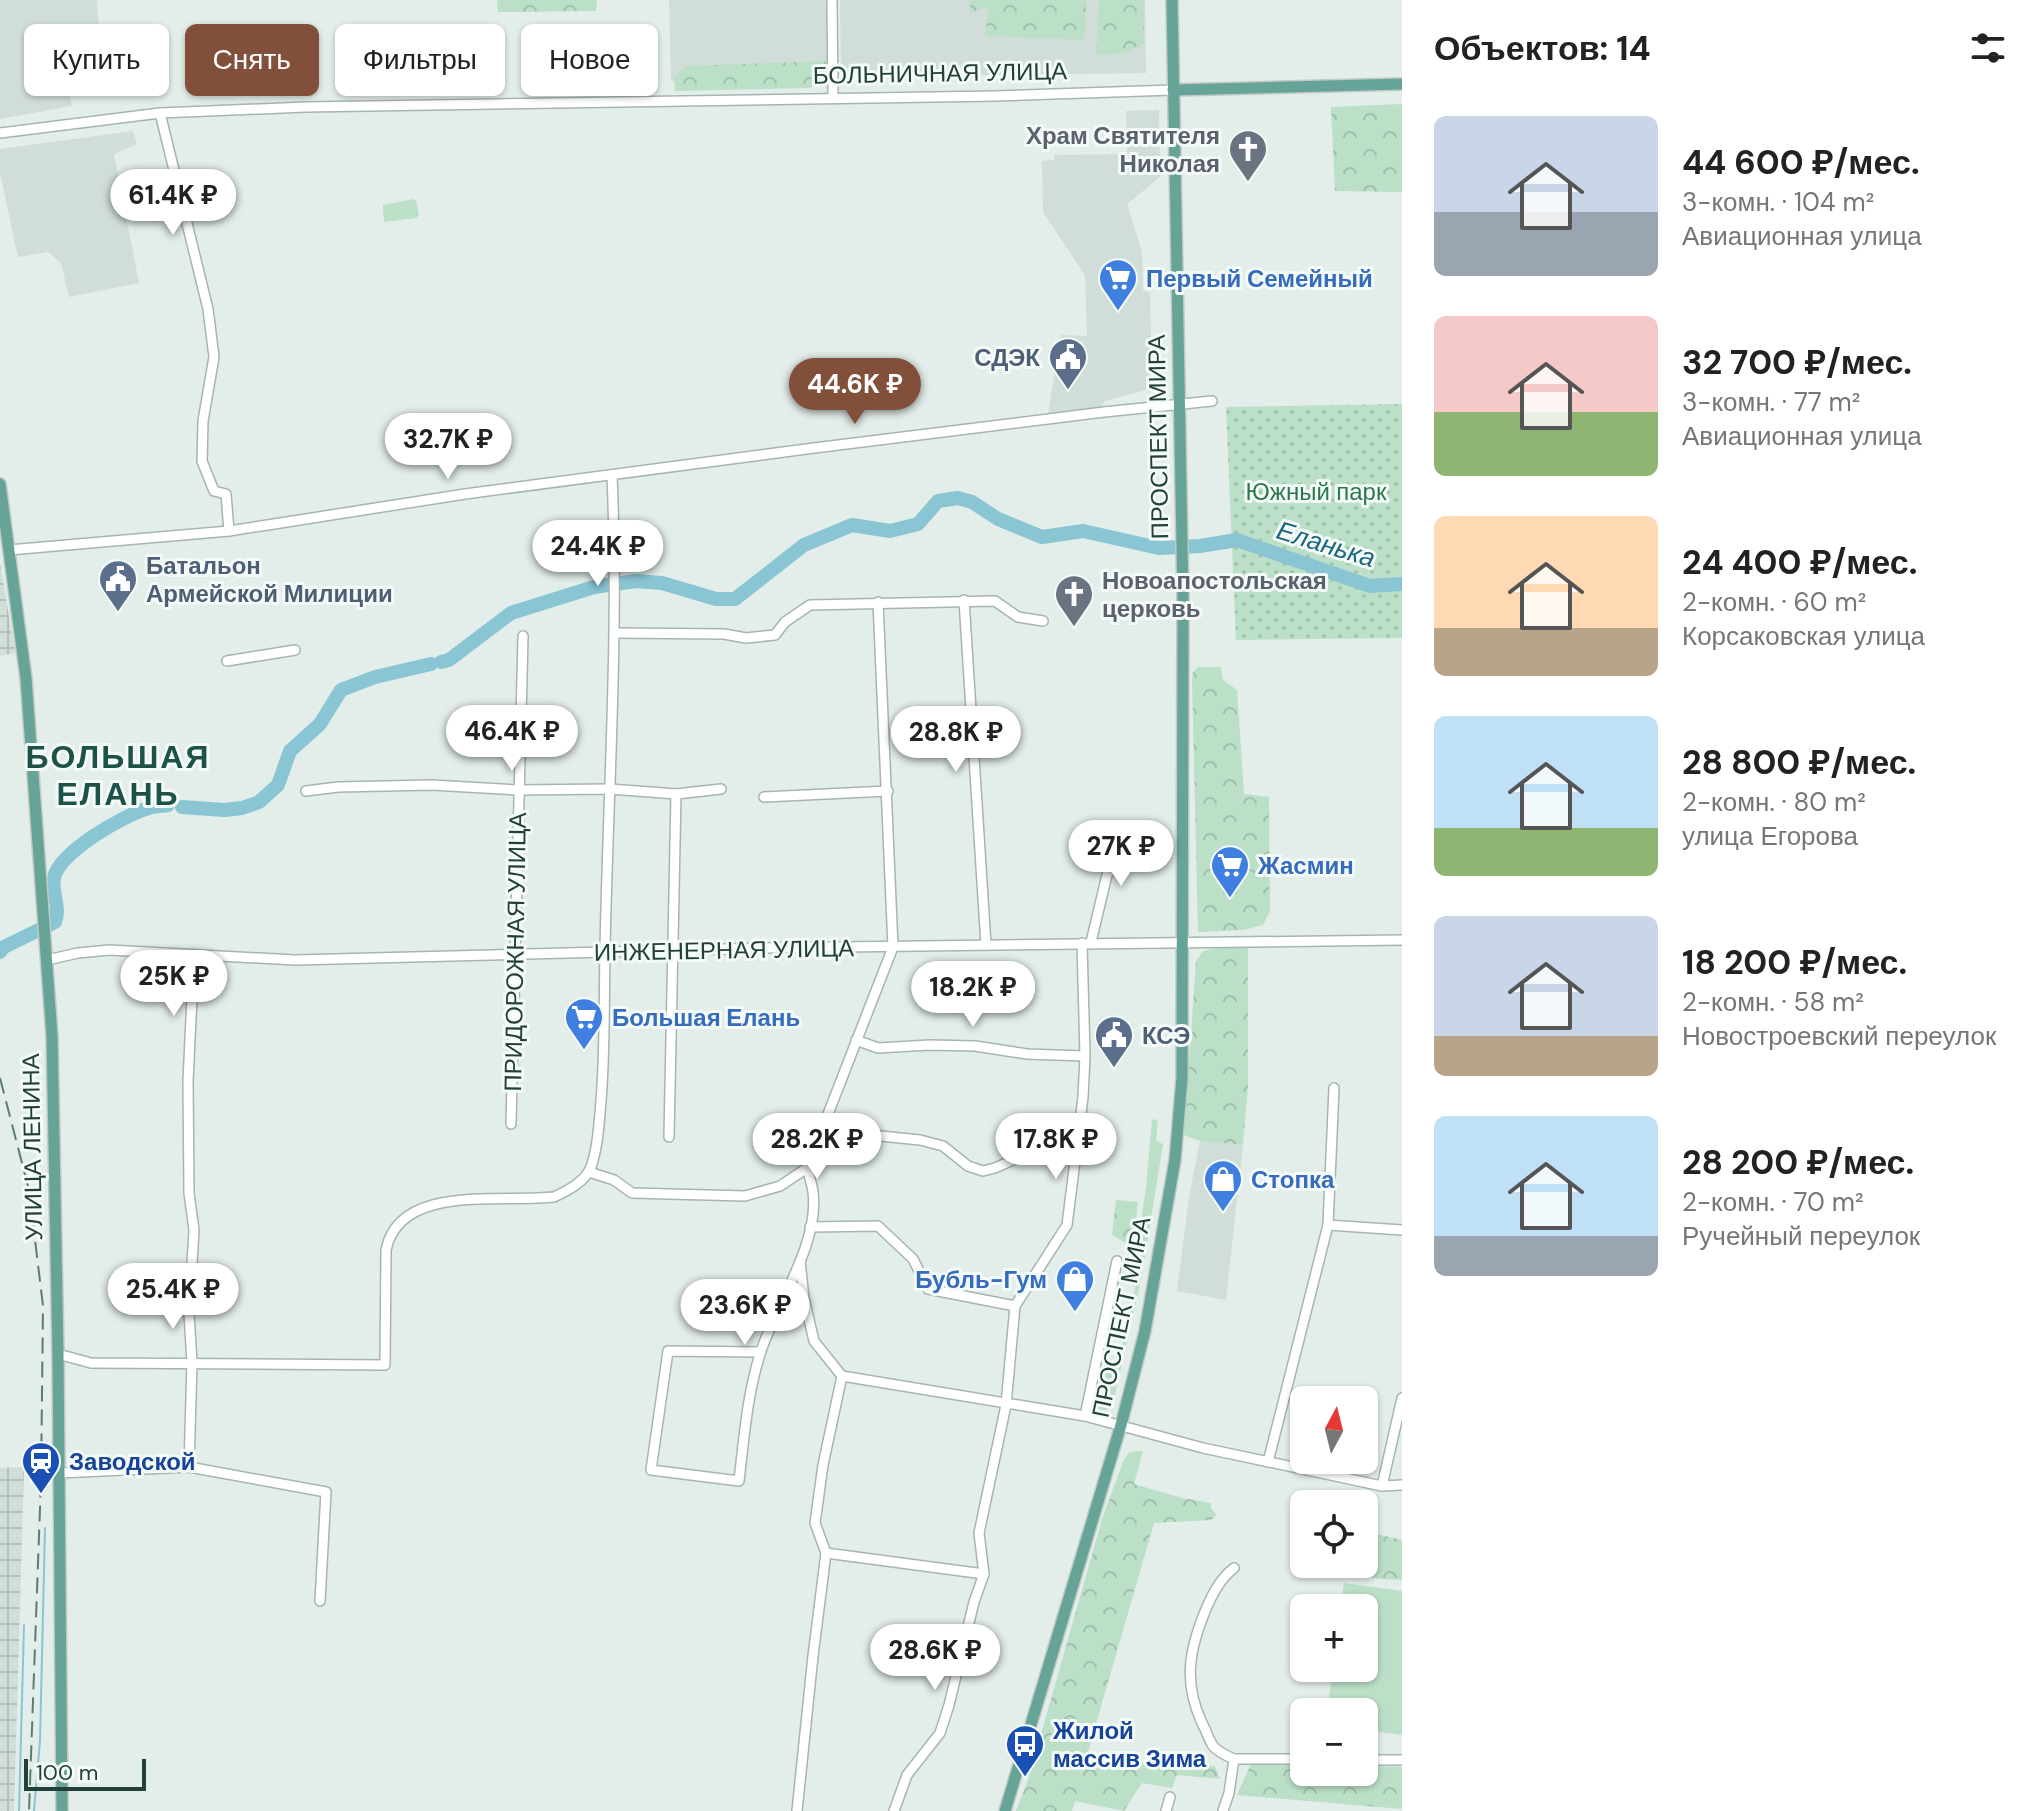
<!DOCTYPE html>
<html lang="ru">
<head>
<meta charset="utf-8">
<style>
	body { margin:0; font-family:"DM Sans",sans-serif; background:#f6f6f6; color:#222; height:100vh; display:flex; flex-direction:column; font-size:30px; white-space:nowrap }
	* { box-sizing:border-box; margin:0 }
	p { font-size:26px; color:#767676 }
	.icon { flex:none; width:44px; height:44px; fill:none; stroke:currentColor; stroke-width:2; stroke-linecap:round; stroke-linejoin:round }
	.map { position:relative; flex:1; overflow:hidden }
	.side { display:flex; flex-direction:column; background:#fff; width:640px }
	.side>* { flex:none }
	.top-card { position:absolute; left:24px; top:24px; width:760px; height:72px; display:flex; gap:16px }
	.needle { width:52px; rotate:7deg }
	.tools { position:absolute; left:1290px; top:1386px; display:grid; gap:16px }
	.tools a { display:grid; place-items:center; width:88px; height:88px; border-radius:12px; background:#fff; box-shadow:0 2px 6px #0004; font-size:40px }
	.scale { position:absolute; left:24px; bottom:20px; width:122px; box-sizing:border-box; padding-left:8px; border:4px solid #224039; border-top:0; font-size:22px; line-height:28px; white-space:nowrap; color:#224039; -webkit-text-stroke:6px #f4faf7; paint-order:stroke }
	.price { position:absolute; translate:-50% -68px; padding:0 18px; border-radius:28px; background:#fff; color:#222; font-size:26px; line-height:52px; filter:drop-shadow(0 2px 4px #0008) }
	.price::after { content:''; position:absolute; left:50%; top:48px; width:24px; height:18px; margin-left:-12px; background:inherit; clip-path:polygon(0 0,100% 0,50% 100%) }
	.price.current { background:#814f3a; color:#fff }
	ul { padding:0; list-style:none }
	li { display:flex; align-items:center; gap:24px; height:200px; padding:0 32px }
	li span { display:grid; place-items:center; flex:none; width:224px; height:160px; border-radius:12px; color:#555 }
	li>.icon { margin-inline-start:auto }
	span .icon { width:96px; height:96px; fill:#fffc; stroke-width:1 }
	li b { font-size:34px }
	h2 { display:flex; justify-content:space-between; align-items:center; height:96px; padding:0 32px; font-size:34px }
	.pill { padding:0 28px; border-radius:12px; background:#fff; box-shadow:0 2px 6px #0004; font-size:28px; line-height:72px }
	.pill.current { background:#814f3a; color:#fff }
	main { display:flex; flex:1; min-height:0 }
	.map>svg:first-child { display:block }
	.built { fill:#d1ddd8 }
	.industrial { fill:url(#industrial-grid) }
	.grass { fill:#bbdfc7 }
	.forest { fill:url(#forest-crowns) }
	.park { fill:url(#park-dots) }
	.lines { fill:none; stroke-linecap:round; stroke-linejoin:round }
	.stream { stroke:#8ac5d4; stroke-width:2 }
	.river { stroke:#8ac5d4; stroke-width:14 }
	.minor-casing { stroke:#a5b6b1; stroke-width:12 }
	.major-casing { stroke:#c1cac8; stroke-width:14 }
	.minor { stroke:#fff; stroke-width:9 }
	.major { stroke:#66a497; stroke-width:11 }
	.rail { stroke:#5d7b74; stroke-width:2; stroke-dasharray:16 8; stroke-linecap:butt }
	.labels { text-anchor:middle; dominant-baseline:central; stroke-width:6; stroke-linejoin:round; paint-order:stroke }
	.street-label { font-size:24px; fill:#224039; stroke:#f4faf7 }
	.worship-label { font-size:24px; font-weight:bold; fill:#5b616d; stroke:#f4faf7; text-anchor:end }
	.shop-label { font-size:24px; font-weight:bold; fill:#366cbe; stroke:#f4faf7; text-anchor:start }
	.service-label { font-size:24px; font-weight:bold; fill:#4e5e75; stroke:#f4faf7; text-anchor:start }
	.park-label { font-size:24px; fill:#2b784c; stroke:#f4faf7 }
	.transit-label { font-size:24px; font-weight:bold; fill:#164399; stroke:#f4faf7; text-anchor:start }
	.water-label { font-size:26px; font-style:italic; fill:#1a687e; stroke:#f4faf7 }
	.district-label { font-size:32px; font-weight:bold; letter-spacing:2px; fill:#1d5248; stroke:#f4faf7 }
</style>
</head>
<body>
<main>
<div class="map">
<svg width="1402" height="1811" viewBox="0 0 1402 1811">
	<defs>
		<pattern id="industrial-grid" width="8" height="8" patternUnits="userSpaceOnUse" patternTransform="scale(2)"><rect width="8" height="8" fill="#d1ddd8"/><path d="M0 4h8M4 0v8" fill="none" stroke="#b3bfba"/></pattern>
		<pattern id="forest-crowns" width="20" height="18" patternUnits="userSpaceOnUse" patternTransform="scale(2)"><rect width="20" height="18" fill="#bbdfc7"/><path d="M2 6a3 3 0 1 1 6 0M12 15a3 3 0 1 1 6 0" fill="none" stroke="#a0c0ac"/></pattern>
		<pattern id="park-dots" width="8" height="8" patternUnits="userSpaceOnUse" patternTransform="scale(2)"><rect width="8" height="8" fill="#bbdfc7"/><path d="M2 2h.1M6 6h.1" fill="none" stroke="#a0c0ac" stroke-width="1.8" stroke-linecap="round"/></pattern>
	</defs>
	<rect width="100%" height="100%" fill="#e3ede9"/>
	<g class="built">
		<polygon points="0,0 97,0 99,31 90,55 64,61 72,106 0,119"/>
		<polygon points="669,0 827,0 828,77 671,81"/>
		<polygon points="840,0 1145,0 1146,73 841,77"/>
		<polygon points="1159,110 1160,177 1127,204 1142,252 1143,290 1150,293 1152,388 1105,401 1099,409 1048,414 1061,335 1087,336 1085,275 1043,212 1042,161 1054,160 1054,155 1127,154 1126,111"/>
		<polygon points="133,131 137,144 114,154 139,283 69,297 61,263 48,252 18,257 0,173 0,149"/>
		<polygon points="1200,1141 1243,1145 1226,1300 1177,1291 1189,1197"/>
	</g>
	<g class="industrial">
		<polygon points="0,562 15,653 0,656"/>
		<polygon points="24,1467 14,1811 0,1811 0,1468"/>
	</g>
	<g class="grass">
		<polygon points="414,199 416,201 419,215 416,218 384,222 383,205"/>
		<polygon points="1155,1119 1158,1122 1156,1141 1163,1144 1142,1275 1113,1403 1104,1412 1095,1410 1101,1370 1118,1365 1139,1271 1136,1255 1146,1188 1152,1120"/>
		<polygon points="1344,1583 1402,1591 1402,1735 1364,1730 1364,1712 1327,1712 1333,1668 1364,1668 1364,1608 1341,1608"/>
	</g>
	<g class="forest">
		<polygon points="497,0 597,0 596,11 498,12"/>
		<polygon points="970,0 1086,0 1086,28 1082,40 985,36 989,6 970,13"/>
		<polygon points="1099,0 1144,0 1144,43 1124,53 1096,55"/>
		<polygon points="826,61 825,79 809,88 675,91 674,78 687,66"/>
		<polygon points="1402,104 1402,192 1335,191 1331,107"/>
		<polygon points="1198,667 1221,667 1223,680 1237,690 1244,794 1269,797 1270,911 1263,925 1243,930 1198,932 1192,680 1193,672"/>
		<polygon points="1232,945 1248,948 1248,1087 1243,1145 1200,1141 1184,1135 1196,961 1203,951"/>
		<polygon points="1116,1200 1138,1202 1133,1247 1112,1235"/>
		<polygon points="1143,1451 1134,1484 1182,1498 1211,1503 1211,1508 1217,1515 1211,1520 1154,1523 1085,1762 1215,1766 1220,1779 1177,1775 1172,1788 1142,1783 1124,1811 1075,1801 1072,1811 1016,1811 1028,1780 1103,1516 1123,1462 1129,1452"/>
		<path d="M1364 1531 1402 1540V1580C1380 1578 1352 1580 1336 1564H1364Z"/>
		<polygon points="1255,1763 1304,1765 1304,1772 1364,1772 1364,1766 1402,1767 1402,1809 1237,1795 1250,1766"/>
	</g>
	<polygon class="park" points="1402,404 1402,638 1236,640 1226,407"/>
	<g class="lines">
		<g class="stream">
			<polyline points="19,1811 24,1625"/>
			<polyline points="34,1811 40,1741 45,1528"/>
		</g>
		<g class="river">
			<polyline points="441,662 449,660 511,613 594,587 636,581 662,583 716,599 735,599 804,545 852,525 890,531 918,524 938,501 958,498 972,502 998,519 1042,537 1083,531 1159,548 1200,546 1237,540 1370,586 1402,584"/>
			<polyline points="182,807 224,810 242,808 259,802 278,785 290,751 320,724 341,690 375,677 431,664"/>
			<path d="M0 952 4 947 55 922C61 907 51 893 54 878 59 852 124 815 149 808 154 806 162 806 168 805"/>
		</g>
		<g class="minor-casing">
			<g id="minor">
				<polyline points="832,0 833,97"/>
				<polyline points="160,113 208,309 214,357 203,421 202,461 214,491 226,494 229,531"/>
				<polyline points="0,133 160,113 306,107 996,96 1173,90"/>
				<polyline points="9,550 229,531 465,494 814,448 1104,412 1212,401"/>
				<polyline points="964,600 986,945"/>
				<polyline points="615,633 724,634 746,638 775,635 785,622 810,605 995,601 1018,617 1043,621"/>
				<polyline points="227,661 295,650"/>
				<polyline points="306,791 338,787 432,785 518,790 610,789 676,794 721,789"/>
				<polyline points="764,797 888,791"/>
				<polyline points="1091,942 1107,875 1118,861 1125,828"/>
				<polyline points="47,960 78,953 109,950 295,960 762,948 1402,940"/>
				<polyline points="856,1040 878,1048 929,1045 975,1046 1027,1054 1085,1056"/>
				<polyline points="511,1124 523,636"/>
				<polyline points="821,1130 920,1140 943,1146 968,1166 983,1171 995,1168 1026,1154 1076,1155"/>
				<polyline points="669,1137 676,794"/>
				<polyline points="589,1172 614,1180 632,1193 745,1196 780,1186 807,1168 893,947 878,602"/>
				<polyline points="1328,1225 1402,1230"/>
				<polyline points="810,1227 878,1226 913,1259 928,1289 1015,1306"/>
				<polyline points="800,1261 804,1298 814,1341 842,1376 1085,1416 1203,1448 1382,1486 1402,1485"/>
				<path d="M761 1352 668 1351 651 1470 739 1481C744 1438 747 1396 760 1354 775 1306 820 1244 813 1192 812 1184 809 1176 807 1168"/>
				<path d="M58 1354 91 1363 385 1365 386 1250C399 1183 503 1203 554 1197 567 1191 585 1182 591 1167 598 1146 599 1124 601 1101 605 1051 604 1000 605 950 608 792 619 634 612 476"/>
				<polyline points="842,1376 823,1465 815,1523 826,1553 984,1574 979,1533 1006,1405 1015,1306 1067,1225 1083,1097 1085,1056 1082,943"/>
				<polyline points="1085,1416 1117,1261"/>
				<polyline points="1268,1462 1328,1225 1334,1088"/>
				<polyline points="189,1467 192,1362 189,1314 194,1230 189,1193 188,1081 194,956"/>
				<polyline points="59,1473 189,1467 326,1492 320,1601"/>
				<polyline points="1382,1486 1402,1398"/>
				<polyline points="1234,1759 1304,1759"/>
				<polyline points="1364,1760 1402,1760"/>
				<polyline points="797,1811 813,1656 826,1553"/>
				<polyline points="894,1811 907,1775 940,1733 949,1705 974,1602 984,1574"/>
				<polyline points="1166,1811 1170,1797"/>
				<path d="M1223 1811 1229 1793 1234 1759C1227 1756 1218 1752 1213 1746 1209 1740 1206 1730 1202 1723 1183 1682 1189 1650 1206 1609 1213 1593 1220 1579 1234 1568"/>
			</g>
		</g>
		<g class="major-casing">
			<g id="major">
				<polyline points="1173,90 1402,84"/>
				<polyline points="0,484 26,678 52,1036 58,1354 62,1811"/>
				<polyline points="1005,1811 1121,1425 1145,1331 1175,1160 1182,1078 1183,600 1172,0"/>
			</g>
		</g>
		<use href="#minor" class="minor"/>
		<use href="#major" class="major"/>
		<polyline class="rail" points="0,1078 29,1190 43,1306 41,1481 29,1811"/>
	</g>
	<defs>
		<g id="church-pin" transform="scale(2)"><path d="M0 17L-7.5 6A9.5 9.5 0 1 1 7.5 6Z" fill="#6b7280" stroke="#f4faf7"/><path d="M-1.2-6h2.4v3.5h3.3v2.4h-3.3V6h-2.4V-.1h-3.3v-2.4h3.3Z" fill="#fff"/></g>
		<g id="supermarket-pin" transform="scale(2)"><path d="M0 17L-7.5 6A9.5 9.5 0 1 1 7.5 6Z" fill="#3f7fe0" stroke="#f4faf7"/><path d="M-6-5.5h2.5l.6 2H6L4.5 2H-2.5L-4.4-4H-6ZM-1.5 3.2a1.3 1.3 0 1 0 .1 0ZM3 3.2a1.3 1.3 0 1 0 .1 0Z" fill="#fff"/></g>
		<g id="civic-pin" transform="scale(2)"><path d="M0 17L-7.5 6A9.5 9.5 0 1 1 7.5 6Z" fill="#5c6f8a" stroke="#f4faf7"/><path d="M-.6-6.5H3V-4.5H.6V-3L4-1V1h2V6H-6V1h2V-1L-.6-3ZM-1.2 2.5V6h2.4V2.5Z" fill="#fff"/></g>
		<g id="shop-pin" transform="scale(2)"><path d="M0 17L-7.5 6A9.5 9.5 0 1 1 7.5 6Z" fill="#3f7fe0" stroke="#f4faf7"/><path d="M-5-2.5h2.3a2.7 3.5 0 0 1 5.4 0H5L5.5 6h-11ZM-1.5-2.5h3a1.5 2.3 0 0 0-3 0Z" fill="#fff"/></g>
		<g id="station-pin" transform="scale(2)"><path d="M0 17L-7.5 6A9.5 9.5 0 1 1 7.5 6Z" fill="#1a4fb4" stroke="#f4faf7"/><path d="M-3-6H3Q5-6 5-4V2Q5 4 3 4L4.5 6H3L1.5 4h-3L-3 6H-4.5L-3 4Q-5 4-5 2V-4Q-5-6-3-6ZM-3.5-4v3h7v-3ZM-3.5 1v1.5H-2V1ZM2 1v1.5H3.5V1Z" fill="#fff"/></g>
		<g id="bus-pin" transform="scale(2)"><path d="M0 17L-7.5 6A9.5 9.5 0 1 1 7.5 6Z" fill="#1a4fb4" stroke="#f4faf7"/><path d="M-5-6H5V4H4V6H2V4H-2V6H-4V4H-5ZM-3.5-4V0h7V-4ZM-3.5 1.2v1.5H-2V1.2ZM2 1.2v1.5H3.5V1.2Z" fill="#fff"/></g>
	</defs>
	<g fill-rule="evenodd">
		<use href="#church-pin" x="1248" y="149"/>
		<use href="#supermarket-pin" x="1118" y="278"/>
		<use href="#civic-pin" x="1068" y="357"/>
		<use href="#civic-pin" x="118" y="579"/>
		<use href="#church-pin" x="1074" y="594"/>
		<use href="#supermarket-pin" x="1230" y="865"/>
		<use href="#supermarket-pin" x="584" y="1017"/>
		<use href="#civic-pin" x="1114" y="1035"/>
		<use href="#shop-pin" x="1223" y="1179"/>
		<use href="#shop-pin" x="1075" y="1279"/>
		<use href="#station-pin" x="41" y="1461"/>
		<use href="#bus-pin" x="1025" y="1744"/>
	</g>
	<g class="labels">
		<g class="street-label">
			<text transform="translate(940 73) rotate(-1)">БОЛЬНИЧНАЯ УЛИЦА</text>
			<text transform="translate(1158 437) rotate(-91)">ПРОСПЕКТ МИРА</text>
			<text transform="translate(724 950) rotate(-1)">ИНЖЕНЕРНАЯ УЛИЦА</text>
			<text transform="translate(515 952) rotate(-89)">ПРИДОРОЖНАЯ УЛИЦА</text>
			<text transform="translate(32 1147) rotate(-91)">УЛИЦА ЛЕНИНА</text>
			<text transform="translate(1121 1317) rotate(-78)">ПРОСПЕКТ МИРА</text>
		</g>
		<g class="worship-label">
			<text x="1220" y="135">Храм Святителя<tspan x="1220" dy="28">Николая</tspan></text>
			<text x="1102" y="580" text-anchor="start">Новоапостольская<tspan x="1102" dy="28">церковь</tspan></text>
		</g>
		<g class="shop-label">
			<text x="1146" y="278">Первый Семейный</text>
			<text x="1258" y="865">Жасмин</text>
			<text x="612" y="1017">Большая Елань</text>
			<text x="1251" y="1179">Стопка</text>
			<text x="1047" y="1279" text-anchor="end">Бубль-Гум</text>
		</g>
		<g class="service-label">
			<text x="1040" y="357" text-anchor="end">СДЭК</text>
			<text x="146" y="565">Батальон<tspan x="146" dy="28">Армейской Милиции</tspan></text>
			<text x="1142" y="1035">КСЭ</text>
		</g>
		<g class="park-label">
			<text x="1316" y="491">Южный парк</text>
		</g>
		<g class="transit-label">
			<text x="69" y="1461">Заводской</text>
			<text x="1053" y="1730">Жилой<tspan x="1053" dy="28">массив Зима</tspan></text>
		</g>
		<g class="water-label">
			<text transform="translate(1326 544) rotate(17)">Еланька</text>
		</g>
		<g class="district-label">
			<text x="118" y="757">БОЛЬШАЯ<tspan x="118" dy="37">ЕЛАНЬ</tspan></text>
		</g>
	</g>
</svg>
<div class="tools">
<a><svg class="needle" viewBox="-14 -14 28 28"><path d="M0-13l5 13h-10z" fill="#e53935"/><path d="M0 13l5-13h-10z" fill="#767676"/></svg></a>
<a><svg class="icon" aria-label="locate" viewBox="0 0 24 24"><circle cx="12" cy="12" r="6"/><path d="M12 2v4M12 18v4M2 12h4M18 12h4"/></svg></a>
<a>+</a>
<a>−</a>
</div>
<div class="scale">100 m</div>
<b class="price" style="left:173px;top:237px">61.4K ₽</b>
<b class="price current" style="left:855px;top:426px">44.6K ₽</b>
<b class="price" style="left:448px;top:481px">32.7K ₽</b>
<b class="price" style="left:598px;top:588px">24.4K ₽</b>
<b class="price" style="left:512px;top:773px">46.4K ₽</b>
<b class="price" style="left:956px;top:774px">28.8K ₽</b>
<b class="price" style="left:1121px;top:888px">27K ₽</b>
<b class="price" style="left:174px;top:1018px">25K ₽</b>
<b class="price" style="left:973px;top:1029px">18.2K ₽</b>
<b class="price" style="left:817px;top:1181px">28.2K ₽</b>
<b class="price" style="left:1056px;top:1181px">17.8K ₽</b>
<b class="price" style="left:173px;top:1331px">25.4K ₽</b>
<b class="price" style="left:745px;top:1347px">23.6K ₽</b>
<b class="price" style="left:935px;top:1692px">28.6K ₽</b>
<div class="top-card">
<a class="pill">Купить</a>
<a class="pill current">Снять</a>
<a class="pill">Фильтры</a>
<a class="pill">Новое</a>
</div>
</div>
<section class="side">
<h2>Объектов: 14<svg class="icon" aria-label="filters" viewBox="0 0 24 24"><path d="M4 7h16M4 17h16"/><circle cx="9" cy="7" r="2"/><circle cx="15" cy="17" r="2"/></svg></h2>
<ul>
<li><span style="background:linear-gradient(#c9d6e8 60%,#9aa5b1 0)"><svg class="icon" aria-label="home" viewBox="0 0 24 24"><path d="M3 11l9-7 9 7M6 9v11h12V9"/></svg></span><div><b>44 600 ₽/мес.</b><p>3-комн. · 104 m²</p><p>Авиационная улица</p></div></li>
<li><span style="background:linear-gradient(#f6c9c9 60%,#8fb573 0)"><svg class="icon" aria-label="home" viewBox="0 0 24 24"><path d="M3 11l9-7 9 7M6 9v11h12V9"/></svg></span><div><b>32 700 ₽/мес.</b><p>3-комн. · 77 m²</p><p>Авиационная улица</p></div></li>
<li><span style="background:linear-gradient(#ffd9b3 70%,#b9a48a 0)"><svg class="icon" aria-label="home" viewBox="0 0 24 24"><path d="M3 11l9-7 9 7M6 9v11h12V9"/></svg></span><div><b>24 400 ₽/мес.</b><p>2-комн. · 60 m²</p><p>Корсаковская улица</p></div></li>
<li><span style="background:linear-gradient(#bfe0f5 70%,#8fb573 0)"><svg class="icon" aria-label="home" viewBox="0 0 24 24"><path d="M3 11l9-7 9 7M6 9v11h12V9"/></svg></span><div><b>28 800 ₽/мес.</b><p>2-комн. · 80 m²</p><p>улица Егорова</p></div></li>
<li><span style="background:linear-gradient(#c9d6e8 75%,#b9a48a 0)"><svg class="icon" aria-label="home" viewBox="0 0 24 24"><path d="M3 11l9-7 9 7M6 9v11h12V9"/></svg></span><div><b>18 200 ₽/мес.</b><p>2-комн. · 58 m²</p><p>Новостроевский переулок</p></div></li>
<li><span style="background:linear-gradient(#bfe0f5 75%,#9aa5b1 0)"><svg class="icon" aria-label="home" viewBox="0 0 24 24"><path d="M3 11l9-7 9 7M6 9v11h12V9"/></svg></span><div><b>28 200 ₽/мес.</b><p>2-комн. · 70 m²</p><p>Ручейный переулок</p></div></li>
</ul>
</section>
</main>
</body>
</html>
